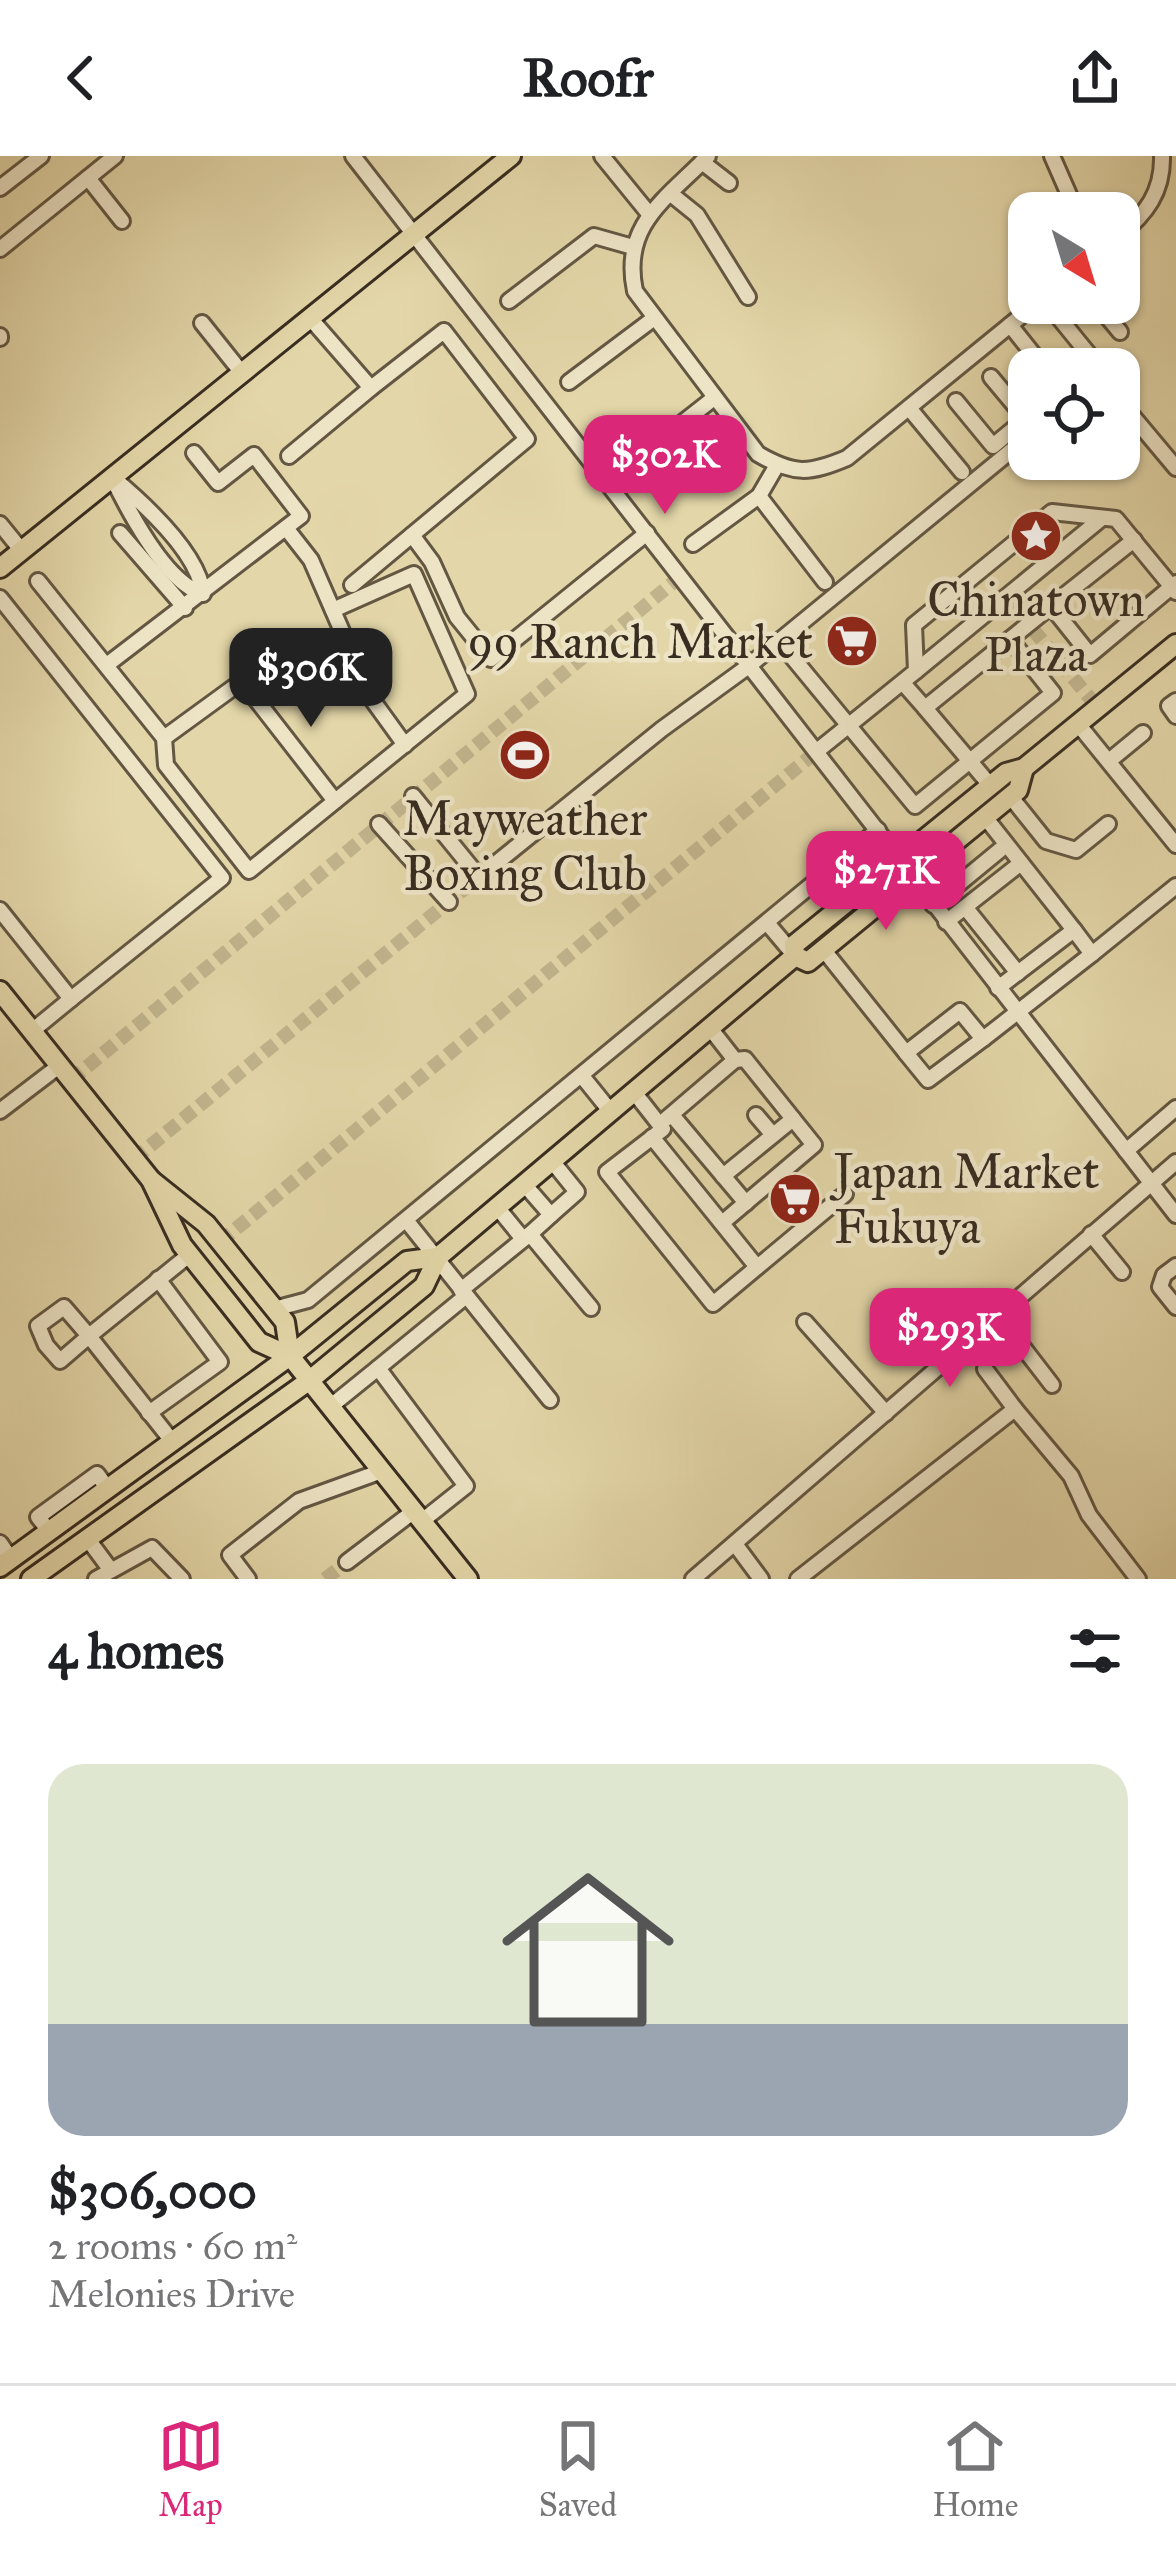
<!DOCTYPE html>
<html lang="en">
<head>
<meta charset="utf-8">
<style>
	body { margin:0; font-family:"IM FELL Great Primer",serif; background:#f2f2f2; color:#202124; height:100vh; display:flex; flex-direction:column; font-size:45px; white-space:nowrap }
	* { box-sizing:border-box; margin:0 }
	p { font-size:39px; color:#757577 }
	.icon { flex:none; width:66px; height:66px; fill:none; stroke:currentColor; stroke-width:2; stroke-linecap:round; stroke-linejoin:round }
	.map { position:relative; height:1423px; overflow:hidden }
	.sheet { display:flex; flex-direction:column; background:#fff; flex:1 }
	.sheet>* { flex:none }
	.needle { width:78px; rotate:142deg }
	.controls { position:absolute; left:1008px; top:36px; display:grid; gap:24px }
	.controls a { display:grid; place-items:center; width:132px; height:132px; border-radius:24px; background:#fff; box-shadow:0 3px 9px #0004; font-size:60px }
	.price { position:absolute; translate:-50% -102px; padding:0 27px; border-radius:24px; background:#db2777; color:#fff; font-size:39px; line-height:78px; filter:drop-shadow(0 3px 6px #0008) }
	.price::after { content:''; position:absolute; left:50%; top:72px; width:36px; height:27px; margin-left:-18px; background:inherit; clip-path:polygon(0 0,100% 0,50% 100%) }
	.price.selected { background:#222; color:#fff }
	ul { padding:0; list-style:none }
	li { display:grid; align-content:center; gap:24px; height:636px; padding:0 48px }
	li+li { border-top:3px solid #e0e0e0 }
	li span { display:grid; place-items:center; height:372px; border-radius:36px; color:#555 }
	li>.icon { margin-inline-start:auto }
	span .icon { width:216px; height:216px; fill:#fffc; stroke-width:1 }
	li b { font-size:51px }
	h2 { display:flex; justify-content:space-between; align-items:center; height:144px; padding:0 48px; font-size:51px }
	header { display:flex; justify-content:space-between; align-items:center; height:156px; padding:0 48px; background:#fff; font-size:54px; font-weight:700 }
	.tab-bar { display:flex; justify-content:space-around; align-items:center; height:168px; border-top:3px solid #e0e0e0; background:#fff; font-size:33px; color:#757577 }
	.tab-bar a { display:grid; justify-items:center; gap:6px }
	.tab-bar .selected { color:#db2777 }
	.map>svg:first-child { display:block }
	.lines { fill:none; stroke-linecap:round; stroke-linejoin:round }
	.minor-tunnel { stroke:#c1b48d; stroke-width:14; stroke-dasharray:14 7; stroke-linecap:butt }
	.minor-casing { stroke:#635743; stroke-width:20 }
	.major-casing { stroke:#382d21; stroke-width:24 }
	.minor { stroke:#ede4c6; stroke-width:14 }
	.major { stroke:#e3d6a8; stroke-width:18 }
	.labels { text-anchor:middle; dominant-baseline:central; stroke-width:9; stroke-linejoin:round; paint-order:stroke }
	.poi-label { font-size:48px; fill:#382d21; stroke:#ede4c6 }
</style>
</head>
<body>
<header><svg class="icon" aria-label="back" viewBox="0 0 24 24"><path d="M15 5l-7 7 7 7"/></svg>Roofr<svg class="icon" aria-label="share" viewBox="0 0 24 24"><path d="M12 15V3M7 8l5-5 5 5M5 13v7h14v-7"/></svg></header>
<div class="map">
<svg width="1176" height="1423" viewBox="0 0 1176 1423">
	<rect width="100%" height="100%" fill="#e3d6a8"/>
	<filter id="stains"><feTurbulence type="fractalNoise" baseFrequency=".00167" numOctaves="4"/><feColorMatrix values="0 0 0 0 .2 0 0 0 0 .09 0 0 0 0 .02 0 0 0 .5 -.17"/></filter>
	<radialGradient id="worn" r=".72"><stop offset=".6" stop-color="#630" stop-opacity="0"/><stop offset="1" stop-color="#630" stop-opacity=".3"/></radialGradient>
	<g class="lines">
		<g class="minor-tunnel">
			<polyline points="1006,441 1098,552"/>
			<polyline points="71,924 681,420"/>
			<polyline points="134,1003 479,721"/>
			<polyline points="220,1086 817,595"/>
			<polyline points="325,1423 347,1406"/>
		</g>
		<g class="minor-casing">
			<g id="minor">
				<polyline points="353,0 1176,1059"/>
				<polyline points="602,0 650,59"/>
				<path d="M708 0C666 43 621 69 635 135L758 298C794 319 809 318 847 302L1037 147"/>
				<polyline points="1052,0 1077,57"/>
				<polyline points="702,6 729,27"/>
				<polyline points="88,22 122,65"/>
				<polyline points="0,32 41,0"/>
				<polyline points="671,38 697,59 748,141"/>
				<path d="M1119 80C1146 58 1163 36 1162 0"/>
				<polyline points="0,93 115,0"/>
				<polyline points="509,145 594,80 633,91"/>
				<polyline points="1096,147 1120,176"/>
				<polyline points="1056,158 1095,206 1086,213"/>
				<polyline points="310,162 371,232 444,175 527,283 352,429"/>
				<polyline points="202,167 242,217"/>
				<polyline points="1010,169 1045,213"/>
				<polyline points="0,180 0,182"/>
				<polyline points="991,221 1026,263"/>
				<polyline points="569,226 653,163"/>
				<polyline points="1119,244 1176,312"/>
				<polyline points="956,245 993,290 1029,260"/>
				<polyline points="909,252 962,316"/>
				<polyline points="289,300 371,232"/>
				<path d="M112 321C142 346 199 397 203 438 165 426 129 356 112 321Z"/>
				<polyline points="607,326 714,242"/>
				<polyline points="759,340 825,426"/>
				<polyline points="0,368 22,395"/>
				<polyline points="286,372 311,404 371,542 405,589"/>
				<polyline points="120,377 185,452"/>
				<polyline points="412,379 432,406 457,461 491,503 647,377"/>
				<polyline points="1134,384 1051,450 1090,499 1176,427"/>
				<polyline points="693,388 759,340 777,309"/>
				<polyline points="38,425 164,582 166,609 249,715 467,538 414,418 333,454"/>
				<polyline points="0,442 222,722 71,843 0,754"/>
				<polyline points="779,485 915,650 1053,537 1010,483"/>
				<polyline points="108,508 301,360 254,299 218,327 194,297"/>
				<polyline points="307,510 350,493"/>
				<polyline points="916,515 1102,362"/>
				<polyline points="903,527 925,552"/>
				<polyline points="1176,545 1169,550 1176,560"/>
				<polyline points="1078,568 1176,689"/>
				<polyline points="164,582 234,531 248,533 335,645"/>
				<polyline points="817,595 916,515 914,469 1052,356 1116,363 1176,436"/>
				<polyline points="1109,605 1143,577"/>
				<polyline points="990,629 925,552 1051,450"/>
				<polyline points="413,640 479,721 662,573 750,509 1029,280"/>
				<polyline points="1010,640 1046,685 1076,694 1108,668"/>
				<polyline points="985,661 1074,774"/>
				<polyline points="379,668 449,746"/>
				<polyline points="933,749 1006,689"/>
				<polyline points="965,751 1018,817"/>
				<polyline points="946,766 1021,707"/>
				<polyline points="768,768 795,800"/>
				<polyline points="823,793 906,897 960,855 983,883 1092,798 1074,774 998,832"/>
				<polyline points="1092,798 1176,730"/>
				<polyline points="710,872 735,904 745,903 814,989 722,1067"/>
				<polyline points="32,875 71,843"/>
				<polyline points="906,897 928,924 983,883"/>
				<polyline points="582,920 611,956"/>
				<polyline points="634,936 663,973 607,1016 713,1148 845,1038"/>
				<polyline points="0,955 59,910"/>
				<polyline points="672,959 746,1047"/>
				<polyline points="756,959 773,979"/>
				<polyline points="666,963 735,904"/>
				<polyline points="652,981 757,1111"/>
				<polyline points="1126,995 1176,952"/>
				<polyline points="723,1020 793,963"/>
				<polyline points="524,1028 551,1059 530,1078"/>
				<polyline points="497,1051 523,1083"/>
				<polyline points="551,1059 577,1036 552,1005"/>
				<polyline points="406,1064 550,1244"/>
				<polyline points="1091,1078 1122,1116"/>
				<polyline points="1176,1110 1164,1119 1160,1131 1176,1151"/>
				<polyline points="461,1134 530,1078 591,1152"/>
				<polygon points="64,1151 89,1180 60,1205 46,1189 38,1170"/>
				<polyline points="274,1153 308,1144 878,674"/>
				<polyline points="998,1159 1052,1229"/>
				<polyline points="805,1166 886,1257"/>
				<polyline points="378,1212 466,1140"/>
				<polyline points="985,1213 1015,1253"/>
				<polyline points="331,1250 378,1212 466,1330 422,1365"/>
				<polyline points="149,1257 220,1206 158,1123"/>
				<polyline points="172,1285 89,1180 189,1099"/>
				<polyline points="49,1375 38,1361 97,1318 108,1333"/>
				<polyline points="87,1382 110,1413"/>
				<polyline points="0,1387 11,1403"/>
				<polyline points="735,1388 761,1423"/>
				<polyline points="347,1406 414,1355"/>
				<polyline points="96,1423 152,1392 182,1423"/>
				<polyline points="248,1423 230,1399 299,1345 382,1315"/>
				<polyline points="693,1423 1176,1006"/>
				<polyline points="798,1423 1015,1253 1071,1320 1089,1359 1138,1423"/>
			</g>
		</g>
		<g class="major-casing">
			<g id="major">
				<polyline points="0,412 511,0"/>
				<polyline points="795,800 794,789 1006,617 1024,612 1176,488"/>
				<polyline points="795,800 808,806 1018,634 1024,612"/>
				<polyline points="0,835 151,1024 182,1089 229,1148 259,1186 290,1200"/>
				<polyline points="151,1024 206,1068 285,1166 290,1200 468,1423"/>
				<polyline points="0,1411 290,1200 407,1105 438,1101"/>
				<polyline points="31,1423 310,1224 424,1130 438,1101 795,800"/>
			</g>
		</g>
		<use href="#minor" class="minor"/>
		<use href="#major" class="major"/>
	</g>
	<defs>
		<g id="sight-disc" transform="scale(2.7)"><circle r="9.5" fill="#8f2418" stroke="#ede4c6"/><path d="M0-6L1.8-2.2L6-1.7L2.9 1.2L3.7 5.4L0 3.3L-3.7 5.4L-2.9 1.2L-6-1.7L-1.8-2.2Z" fill="#fff"/></g>
		<g id="supermarket-disc" transform="scale(2.7)"><circle r="9.5" fill="#8f2418" stroke="#ede4c6"/><path d="M-6-5.5h2.5l.6 2H6L4.5 2H-2.5L-4.4-4H-6ZM-1.5 3.2a1.3 1.3 0 1 0 .1 0ZM3 3.2a1.3 1.3 0 1 0 .1 0Z" fill="#fff"/></g>
		<g id="stadium-disc" transform="scale(2.7)"><circle r="9.5" fill="#8f2418" stroke="#ede4c6"/><path d="M0-5a6.5 5 0 1 0 0 10a6.5 5 0 1 0 0-10ZM-3.5-1.8h7v3.6h-7Z" fill="#fff"/></g>
	</defs>
	<g fill-rule="evenodd">
		<use href="#sight-disc" x="1036" y="380"/>
		<use href="#supermarket-disc" x="852" y="485"/>
		<use href="#stadium-disc" x="525" y="599"/>
		<use href="#supermarket-disc" x="795" y="1043"/>
	</g>
	<g class="labels">
		<g class="poi-label">
			<text x="1036" y="443">Chinatown<tspan x="1036" dy="55">Plaza</tspan></text>
			<text x="813" y="485" text-anchor="end">99 Ranch Market</text>
			<text x="525" y="662">Mayweather<tspan x="525" dy="55">Boxing Club</tspan></text>
			<text x="834" y="1015" text-anchor="start">Japan Market<tspan x="834" dy="55">Fukuya</tspan></text>
		</g>
	</g>
	<rect width="100%" height="100%" filter="url(#stains)"/>
	<rect width="100%" height="100%" fill="url(#worn)"/>
</svg>
<div class="controls">
<a><svg class="needle" viewBox="-14 -14 28 28"><path d="M0-13l5 13h-10z" fill="#e53935"/><path d="M0 13l5-13h-10z" fill="#757577"/></svg></a>
<a><svg class="icon" aria-label="locate" viewBox="0 0 24 24"><circle cx="12" cy="12" r="6"/><path d="M12 2v4M12 18v4M2 12h4M18 12h4"/></svg></a>
</div>
<b class="price" style="left:665px;top:361px">$302K</b>
<b class="price selected" style="left:311px;top:574px">$306K</b>
<b class="price" style="left:886px;top:777px">$271K</b>
<b class="price" style="left:950px;top:1234px">$293K</b>
</div>
<section class="sheet">
<h2>4 homes<svg class="icon" aria-label="filters" viewBox="0 0 24 24"><path d="M4 7h16M4 17h16"/><circle cx="9" cy="7" r="2"/><circle cx="15" cy="17" r="2"/></svg></h2>
<ul>
<li><span style="background:linear-gradient(#dfe7d0 70%,#9aa5b1 0)"><svg class="icon" aria-label="home" viewBox="0 0 24 24"><path d="M3 11l9-7 9 7M6 9v11h12V9"/></svg></span><div><b>$306,000</b><p>2 rooms · 60 m²</p><p>Melonies Drive</p></div></li>
</ul>
</section>
<nav class="tab-bar">
<a class="selected"><svg class="icon" aria-label="map" viewBox="0 0 24 24"><path d="M3 6l6-2 6 2 6-2v14l-6 2-6-2-6 2zM9 4v14M15 6v14"/></svg>Map</a>
<a><svg class="icon" aria-label="saved" viewBox="0 0 24 24"><path d="M7 4h10v16l-5-4-5 4z"/></svg>Saved</a>
<a><svg class="icon" aria-label="home" viewBox="0 0 24 24"><path d="M3 11l9-7 9 7M6 9v11h12V9"/></svg>Home</a>
</nav>
</body>
</html>
